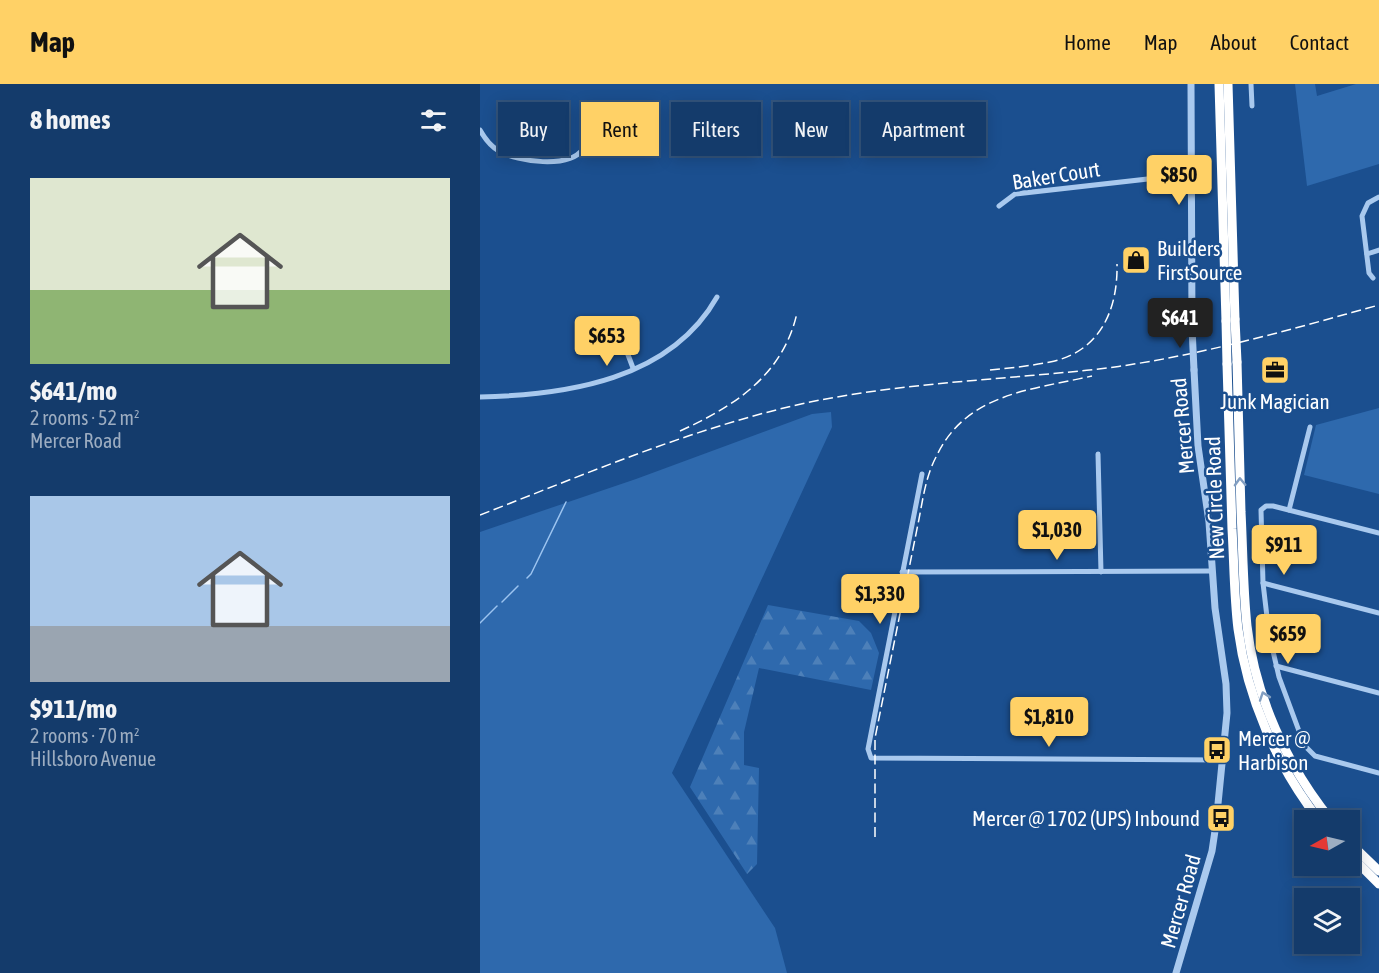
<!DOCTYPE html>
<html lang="en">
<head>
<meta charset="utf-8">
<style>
	body { margin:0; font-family:"Asap Condensed",sans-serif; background:#214673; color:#f1f3f6; height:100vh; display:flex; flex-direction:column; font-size:22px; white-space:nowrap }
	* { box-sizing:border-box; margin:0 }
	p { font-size:20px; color:#9dadc1 }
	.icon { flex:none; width:33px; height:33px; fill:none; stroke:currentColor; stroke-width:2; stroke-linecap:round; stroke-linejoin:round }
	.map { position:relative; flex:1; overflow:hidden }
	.drawer { display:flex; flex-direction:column; background:#143b6b; width:480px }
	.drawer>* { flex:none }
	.guide { position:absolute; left:18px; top:18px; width:570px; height:54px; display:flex; gap:12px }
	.needle { width:39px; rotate:262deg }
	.buttons { position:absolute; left:814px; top:726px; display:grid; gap:12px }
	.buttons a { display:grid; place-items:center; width:66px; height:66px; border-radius:0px; background:#143b6b; box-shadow:0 3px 15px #0003,0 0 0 2px #33557e; font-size:30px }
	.price { position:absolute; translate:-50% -51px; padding:0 14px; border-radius:6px; background:#ffd166; color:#111; font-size:20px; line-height:39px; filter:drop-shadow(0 2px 3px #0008) }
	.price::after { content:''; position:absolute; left:50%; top:36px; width:18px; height:14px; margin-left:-9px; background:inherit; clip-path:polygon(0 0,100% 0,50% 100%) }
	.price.selected { background:#222; color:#fff }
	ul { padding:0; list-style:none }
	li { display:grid; align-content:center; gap:12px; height:318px; padding:0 30px }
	li span { display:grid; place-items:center; height:186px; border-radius:0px; color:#555 }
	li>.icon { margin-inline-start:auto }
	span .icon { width:108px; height:108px; fill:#fffc; stroke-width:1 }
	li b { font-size:26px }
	h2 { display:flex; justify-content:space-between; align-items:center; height:72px; padding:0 30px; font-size:26px }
	.tag { padding:0 21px; border-radius:0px; background:#143b6b; box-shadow:0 3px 15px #0003,0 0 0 2px #33557e; font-size:21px; line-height:54px }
	.tag.selected { background:#ffd166; color:#111 }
	header { display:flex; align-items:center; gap:36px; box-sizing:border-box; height:84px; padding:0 30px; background:#ffd166; color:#111 }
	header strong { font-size:28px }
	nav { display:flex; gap:33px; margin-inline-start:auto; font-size:21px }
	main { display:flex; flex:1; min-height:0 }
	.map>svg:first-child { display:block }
	.green { fill:#2e69ad }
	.forest { fill:url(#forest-firs) }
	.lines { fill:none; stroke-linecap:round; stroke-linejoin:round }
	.stream { stroke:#9cc4f0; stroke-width:1.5 }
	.minor { stroke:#a9c9ee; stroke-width:5 }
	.tertiary { stroke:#a9c9ee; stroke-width:7 }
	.motorway { stroke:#fff; stroke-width:9 }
	.rail { stroke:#fff; stroke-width:1.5; stroke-dasharray:10 4.5; stroke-linecap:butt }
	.tertiary-bridge { stroke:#a9c9ee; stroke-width:7 }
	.motorway-bridge { stroke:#fff; stroke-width:9 }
	.oneway { stroke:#829ec1 }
	.labels { text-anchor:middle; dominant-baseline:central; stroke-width:5; stroke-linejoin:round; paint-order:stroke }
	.street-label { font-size:21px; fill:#fff; stroke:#1b4f8f }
	.poi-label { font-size:21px; fill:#fff; stroke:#1b4f8f; text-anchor:start }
</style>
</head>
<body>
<header>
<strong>Map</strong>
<nav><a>Home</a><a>Map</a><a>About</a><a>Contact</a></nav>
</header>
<main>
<section class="drawer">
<h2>8 homes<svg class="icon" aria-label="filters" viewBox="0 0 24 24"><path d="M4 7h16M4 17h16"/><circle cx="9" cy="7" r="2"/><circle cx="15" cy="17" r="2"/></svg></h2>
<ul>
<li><span style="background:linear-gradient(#dfe7d0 60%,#8fb573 0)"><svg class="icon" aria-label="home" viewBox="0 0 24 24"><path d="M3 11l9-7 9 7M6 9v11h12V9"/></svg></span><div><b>$641/mo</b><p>2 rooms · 52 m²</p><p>Mercer Road</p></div></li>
<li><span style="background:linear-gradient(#a9c7e8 70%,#9aa5b1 0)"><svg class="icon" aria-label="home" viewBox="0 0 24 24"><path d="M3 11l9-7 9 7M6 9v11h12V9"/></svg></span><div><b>$911/mo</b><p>2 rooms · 70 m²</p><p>Hillsboro Avenue</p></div></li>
</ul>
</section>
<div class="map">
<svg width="899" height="889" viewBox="0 0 899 889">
	<defs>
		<pattern id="forest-firs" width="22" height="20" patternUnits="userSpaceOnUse" patternTransform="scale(1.5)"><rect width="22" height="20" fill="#2e69ad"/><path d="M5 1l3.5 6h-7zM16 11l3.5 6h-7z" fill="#4d80b9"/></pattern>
	</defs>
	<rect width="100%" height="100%" fill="#1b4f8f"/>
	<g class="green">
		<polygon points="815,0 835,0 837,12 876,0 899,0 899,80 827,102"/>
		<polygon points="899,324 899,410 824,391 836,341"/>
		<polygon points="351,328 352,343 192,689 295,844 307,889 0,889 0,448 156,395 332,330"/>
	</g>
	<polygon class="forest" points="288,521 379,537 391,549 399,569 391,606 279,584 264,648 264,681 279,684 277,780 267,790 210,703"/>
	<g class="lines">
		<g class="stream">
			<polyline points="47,494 51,490 86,418"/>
			<polyline points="22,518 38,502"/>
			<polyline points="0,539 17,522"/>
		</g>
		<g class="minor">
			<polyline points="771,0 772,22"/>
			<path d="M0 46C5 55 10 62 19 67 38 78 89 85 103 65 111 53 109 36 110 23"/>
			<polyline points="519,122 535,110 712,90"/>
			<polyline points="887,170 899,166"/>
			<polyline points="893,194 889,189 882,132 888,119 899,113"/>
			<polyline points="136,239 153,284"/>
			<path d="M0 313C87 311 190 296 237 213"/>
			<polyline points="618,370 621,488"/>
			<polyline points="442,390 388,665 391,674 743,676"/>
			<polyline points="809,426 830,343"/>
			<polyline points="899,449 793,422 786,422 781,426 783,499 789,550 799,593 819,647 826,663 835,672 899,689"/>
			<polyline points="422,488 732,487"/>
			<polyline points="783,499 899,529"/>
			<polyline points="796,582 899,609"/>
		</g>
		<g class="tertiary">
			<polyline points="711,0 712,244"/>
			<polyline points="696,889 732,767 736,740 747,629 746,600 735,524 729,438 718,362 714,286"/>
		</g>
		<g class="motorway">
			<polyline points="739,0 746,237"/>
			<polyline points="748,0 755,235"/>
			<path d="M757 278C758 328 760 378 761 428 763 466 763 504 767 542 775 612 807 682 851 736"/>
			<path d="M747 280C749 335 750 390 752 445 754 478 754 512 758 545 767 614 797 682 839 736"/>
			<polyline points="870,759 899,787"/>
			<polyline points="870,771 899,800"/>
		</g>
		<g class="rail">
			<path d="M510 286C530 284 550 282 570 278 620 268 638 226 637 180"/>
			<path d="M200 347C255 322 303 291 317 229"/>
			<path d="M0 431C106 390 210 345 321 320 422 298 525 296 627 284 719 272 809 246 899 221"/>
			<path d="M395 753V654L439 435C443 414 446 392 456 373 486 309 551 306 612 292"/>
		</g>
		<polyline class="tertiary-bridge" points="712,244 714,286"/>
		<g class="motorway-bridge">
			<polyline points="755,235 757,278"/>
			<polyline points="746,237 747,280"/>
		</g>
	</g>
	<defs><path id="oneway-chevron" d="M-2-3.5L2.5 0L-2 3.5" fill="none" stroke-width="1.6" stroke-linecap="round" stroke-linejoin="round" transform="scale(1.5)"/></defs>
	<g class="oneway">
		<use href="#oneway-chevron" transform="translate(760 398) rotate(-92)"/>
		<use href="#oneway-chevron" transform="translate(784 612) rotate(-109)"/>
	</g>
	<defs>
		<g id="shop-square" transform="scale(1.5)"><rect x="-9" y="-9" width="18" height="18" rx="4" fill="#ffd166" stroke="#1b4f8f"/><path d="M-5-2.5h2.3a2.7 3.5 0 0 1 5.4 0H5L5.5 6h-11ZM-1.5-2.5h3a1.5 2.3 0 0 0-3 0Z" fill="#111"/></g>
		<g id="office-square" transform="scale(1.5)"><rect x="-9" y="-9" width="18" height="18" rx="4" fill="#ffd166" stroke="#1b4f8f"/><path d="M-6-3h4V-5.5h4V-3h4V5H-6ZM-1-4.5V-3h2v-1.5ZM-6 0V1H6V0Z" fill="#111"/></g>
		<g id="bus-square" transform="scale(1.5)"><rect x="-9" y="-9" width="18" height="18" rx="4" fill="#ffd166" stroke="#1b4f8f"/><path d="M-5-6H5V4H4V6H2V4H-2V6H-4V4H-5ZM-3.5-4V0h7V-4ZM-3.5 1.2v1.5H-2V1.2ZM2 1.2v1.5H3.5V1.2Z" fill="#111"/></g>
	</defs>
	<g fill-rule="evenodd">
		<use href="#shop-square" x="656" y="176"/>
		<use href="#office-square" x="795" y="286"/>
		<use href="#bus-square" x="737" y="666"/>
		<use href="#bus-square" x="741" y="734"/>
	</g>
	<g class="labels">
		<g class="street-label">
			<text transform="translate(576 91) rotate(-9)">Baker Court</text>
			<text transform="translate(702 342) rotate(-95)">Mercer Road</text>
			<text transform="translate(734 414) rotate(-92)">New Circle Road</text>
			<text transform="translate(700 817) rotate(-74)">Mercer Road</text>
		</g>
		<g class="poi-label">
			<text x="677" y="164">Builders<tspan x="677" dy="24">FirstSource</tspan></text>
			<text x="795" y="317" text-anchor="middle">Junk Magician</text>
			<text x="758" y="654">Mercer @<tspan x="758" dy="24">Harbison</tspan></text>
			<text x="720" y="734" text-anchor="end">Mercer @ 1702 (UPS) Inbound</text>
		</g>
	</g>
</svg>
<div class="buttons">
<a><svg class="needle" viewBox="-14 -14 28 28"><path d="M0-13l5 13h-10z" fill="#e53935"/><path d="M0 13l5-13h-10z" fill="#9dadc1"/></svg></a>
<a><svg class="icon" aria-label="layers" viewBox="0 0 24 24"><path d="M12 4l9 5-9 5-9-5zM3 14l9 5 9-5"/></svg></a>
</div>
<b class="price" style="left:699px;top:122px">$850</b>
<b class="price selected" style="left:700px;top:265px">$641</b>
<b class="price" style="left:127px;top:283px">$653</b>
<b class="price" style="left:577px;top:477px">$1,030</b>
<b class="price" style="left:804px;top:492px">$911</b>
<b class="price" style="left:400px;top:541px">$1,330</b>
<b class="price" style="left:808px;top:581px">$659</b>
<b class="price" style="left:569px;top:664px">$1,810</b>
<div class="guide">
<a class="tag">Buy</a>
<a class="tag selected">Rent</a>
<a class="tag">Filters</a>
<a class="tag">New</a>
<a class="tag">Apartment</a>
</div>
</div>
</main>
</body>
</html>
